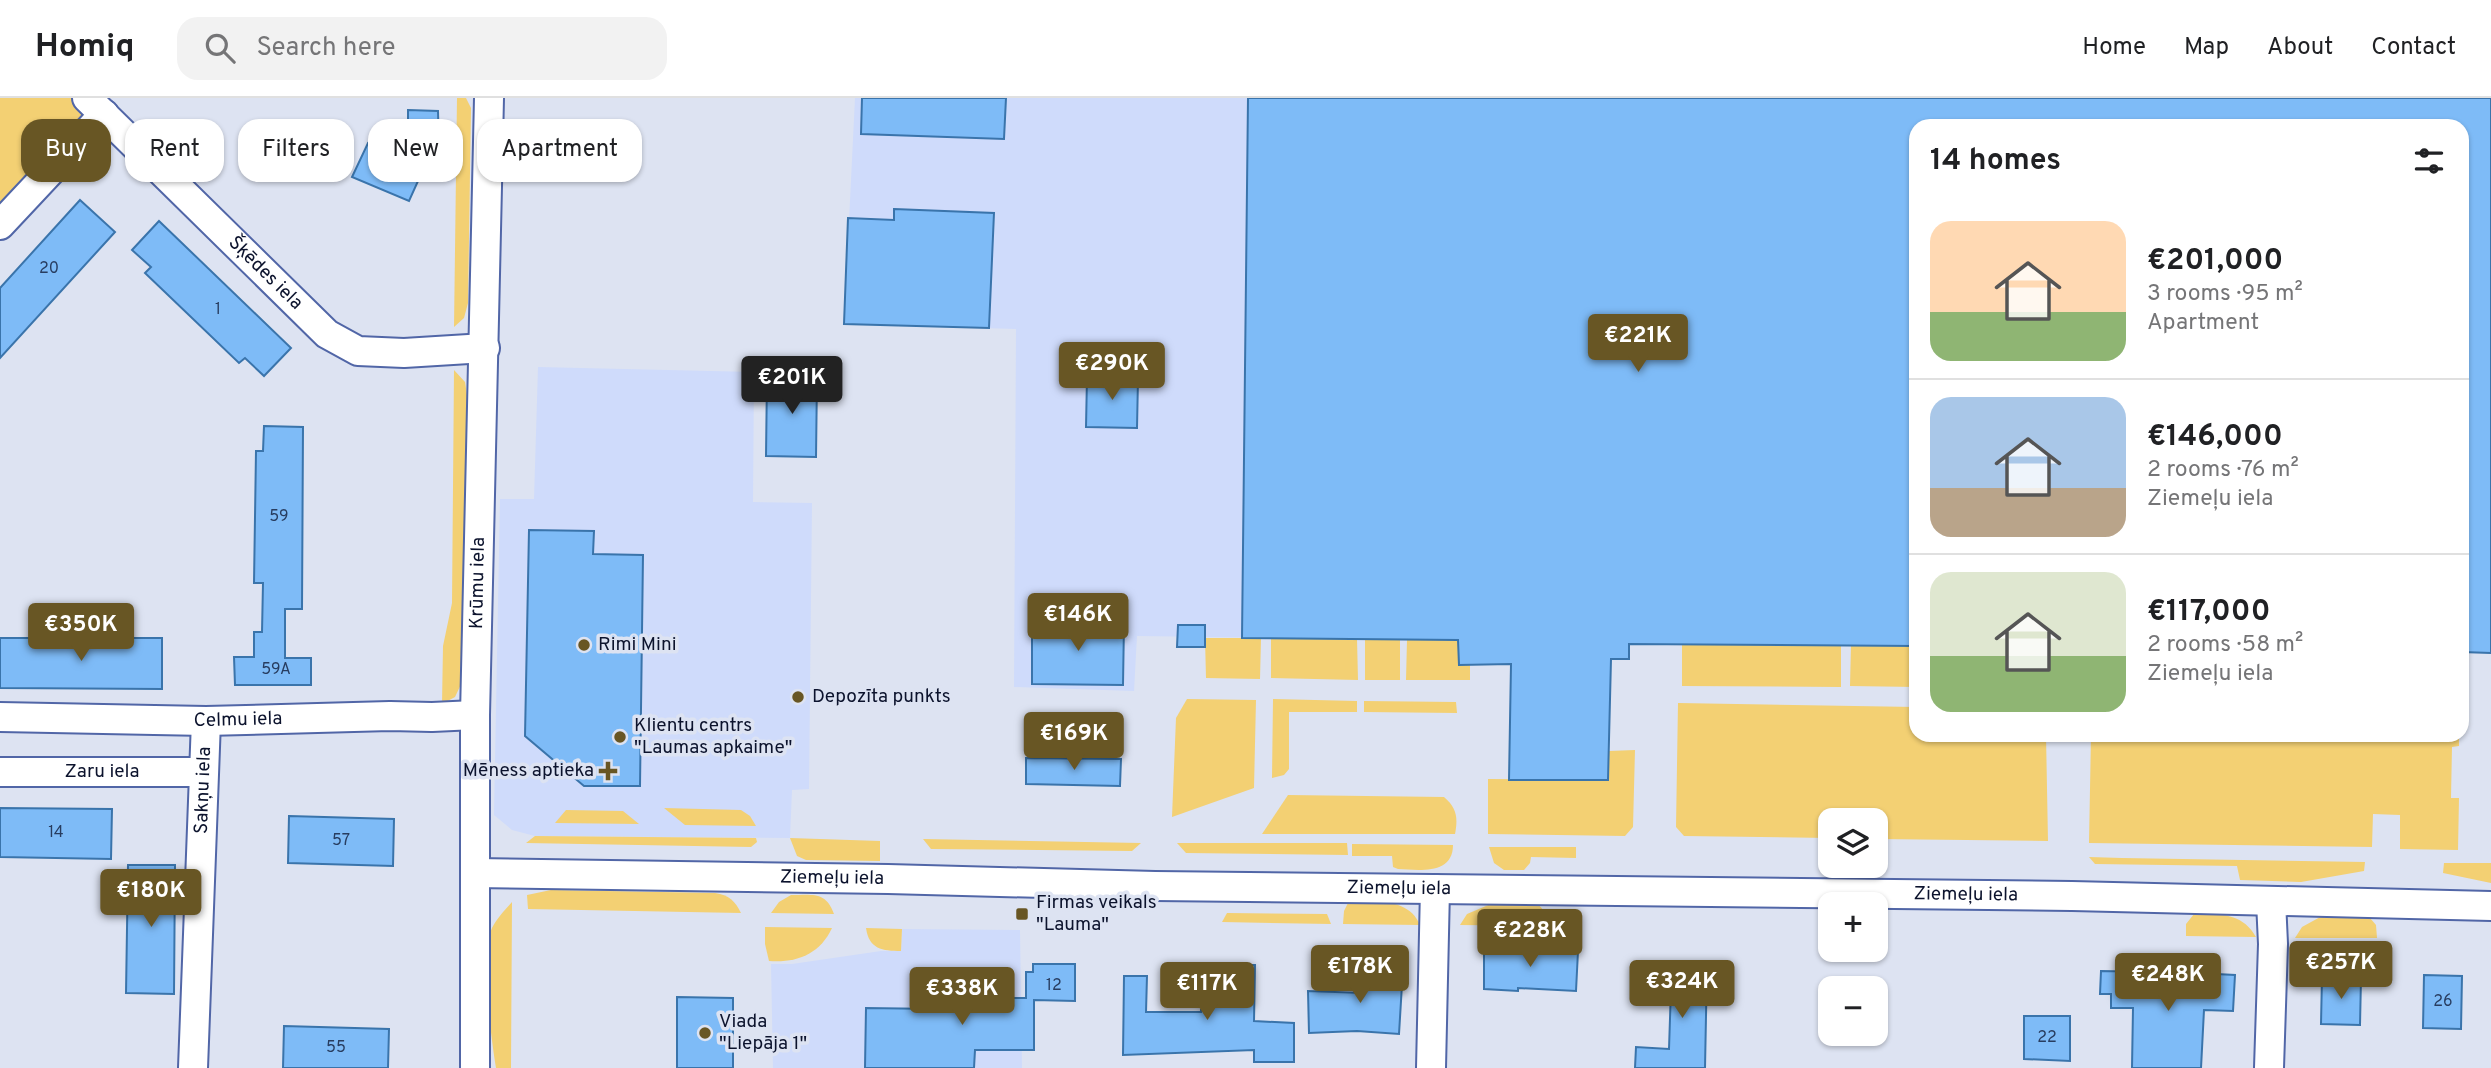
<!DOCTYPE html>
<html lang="en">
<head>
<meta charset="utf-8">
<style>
	body { margin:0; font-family:Overpass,sans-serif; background:#f2f2f2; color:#202124; height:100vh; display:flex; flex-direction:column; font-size:26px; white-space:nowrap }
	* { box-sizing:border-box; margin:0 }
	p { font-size:23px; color:#757577 }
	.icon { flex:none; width:38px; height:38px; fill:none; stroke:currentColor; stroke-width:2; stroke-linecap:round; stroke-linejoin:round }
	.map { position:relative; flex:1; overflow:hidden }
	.sheet { position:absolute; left:1909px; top:21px; width:560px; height:623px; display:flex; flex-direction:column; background:#fff; border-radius:21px; box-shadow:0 2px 5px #0004 }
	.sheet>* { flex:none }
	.guide { position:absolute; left:21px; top:21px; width:665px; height:63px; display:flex; gap:14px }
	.tools { position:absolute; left:1818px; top:710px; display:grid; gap:14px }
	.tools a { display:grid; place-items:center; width:70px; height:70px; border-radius:14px; background:#fff; box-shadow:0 2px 5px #0004; font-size:35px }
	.price { position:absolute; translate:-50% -60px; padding:0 16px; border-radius:7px; background:#685624; color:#fff; font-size:23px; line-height:46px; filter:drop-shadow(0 2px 4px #0008) }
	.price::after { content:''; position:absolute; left:50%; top:42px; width:21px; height:16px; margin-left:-10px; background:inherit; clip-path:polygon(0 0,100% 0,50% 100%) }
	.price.current { background:#222; color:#fff }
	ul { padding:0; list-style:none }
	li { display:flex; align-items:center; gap:21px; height:175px; padding:0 21px }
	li+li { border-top:2px solid #e0e0e0 }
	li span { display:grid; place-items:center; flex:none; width:196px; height:140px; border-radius:21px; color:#555 }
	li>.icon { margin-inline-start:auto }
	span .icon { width:84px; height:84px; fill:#fffc; stroke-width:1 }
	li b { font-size:30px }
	h2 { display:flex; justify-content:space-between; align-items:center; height:84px; padding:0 21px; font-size:30px }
	.pill { padding:0 24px; border-radius:21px; background:#fff; box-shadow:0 2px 5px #0004; font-size:24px; line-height:63px }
	.pill.current { background:#685624; color:#fff }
	header { display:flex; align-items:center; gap:42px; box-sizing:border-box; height:98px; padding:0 35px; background:#fff; border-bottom:2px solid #e0e0e0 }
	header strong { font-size:33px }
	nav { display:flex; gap:38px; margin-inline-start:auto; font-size:24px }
	.search { width:490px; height:63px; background:#f2f2f2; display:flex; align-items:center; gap:18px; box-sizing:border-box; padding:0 24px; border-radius:21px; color:#757577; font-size:26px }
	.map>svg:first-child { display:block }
	.built { fill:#cfdbfb }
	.green { fill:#f3d073 }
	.building { fill:#7ebbf7; stroke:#3a74ab; stroke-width:2 }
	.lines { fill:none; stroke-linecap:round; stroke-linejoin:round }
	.minor-casing { stroke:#5166a7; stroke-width:32 }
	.minor { stroke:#fff; stroke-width:28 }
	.poi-dot { fill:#685624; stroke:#dde3f2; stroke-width:2.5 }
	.labels { text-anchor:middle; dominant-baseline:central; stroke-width:7; stroke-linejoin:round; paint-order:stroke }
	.number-label { font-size:16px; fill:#283d60 }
	.street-label { font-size:19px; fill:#0c132d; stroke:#dde3f2 }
	.poi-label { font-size:19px; fill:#0c132d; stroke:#dde3f2; text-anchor:start }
</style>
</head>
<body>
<header>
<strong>Homiq</strong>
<div class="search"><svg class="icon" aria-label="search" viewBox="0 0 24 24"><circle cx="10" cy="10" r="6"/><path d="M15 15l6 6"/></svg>Search here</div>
<nav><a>Home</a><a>Map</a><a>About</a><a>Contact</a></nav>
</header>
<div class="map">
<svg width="2491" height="970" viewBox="0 0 2491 970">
	<rect width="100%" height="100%" fill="#dde3f2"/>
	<g class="built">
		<polygon points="855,0 2491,0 2491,555 2462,554 2462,28 1916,28 1916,548 1630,546 1629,561 1611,561 1608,682 1509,682 1511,566 1459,567 1458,542 1137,538 1134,593 1014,589 1016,231 844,226"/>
		<polygon points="538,269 754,274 753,404 812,405 809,691 792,692 790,740 535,738 512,732 494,717 500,401 534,401"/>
		<polygon points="902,831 1020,832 1022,970 773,970 771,866 792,866 881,853 901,853"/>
	</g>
	<g class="green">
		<polygon points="0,0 87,0 104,16 0,122"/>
		<polygon points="457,0 466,0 471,10 468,205 464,220 454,229"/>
		<polygon points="454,272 465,284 467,297 464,580 455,599 442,606 443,548 452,505"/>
		<polygon points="1205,540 1261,540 1260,581 1206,580"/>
		<polygon points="1271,540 1357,541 1358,582 1271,580"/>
		<polygon points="1365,541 1400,542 1400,582 1365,582"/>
		<polygon points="1407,542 1458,542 1459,567 1470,567 1470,582 1406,582"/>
		<polygon points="1682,546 1841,547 1841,589 1682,588"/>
		<polygon points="1851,547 1916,548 1916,589 1850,588"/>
		<polygon points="1187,601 1256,602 1254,690 1172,719 1176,620"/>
		<polygon points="1273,601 1357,603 1357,614 1289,614 1289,671 1284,677 1272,680"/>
		<polygon points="1364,603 1456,604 1457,615 1364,614"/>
		<polygon points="1678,605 1916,609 1916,637 2046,637 2048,743 1876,741 1876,723 1830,723 1830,740 1684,738 1676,729"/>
		<polygon points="2091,637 2459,637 2459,648 2452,649 2451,700 2459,700 2458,752 2400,751 2400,717 2373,716 2372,749 2089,745"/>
		<polygon points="1635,652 1633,729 1625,738 1488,736 1488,681 1608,682 1609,653"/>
		<path d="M1288 697 1444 699C1457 710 1458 720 1455 736H1262Z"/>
		<polygon points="664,710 741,712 750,718 756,728 685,727"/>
		<polygon points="566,712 623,713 639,726 555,725"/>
		<polygon points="535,738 756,740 757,744 751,749 526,745"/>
		<polygon points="790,740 880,743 880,763 806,762 797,758"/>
		<polygon points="923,741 1141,745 1132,753 931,751"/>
		<polygon points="1177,745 1347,745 1348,757 1186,755"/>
		<path d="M1352 746 1453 747C1453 777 1419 772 1398 771L1393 769 1392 758H1352Z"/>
		<polygon points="1489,749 1576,749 1576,760 1531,759 1530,765 1524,772 1504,772 1494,765"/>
		<polygon points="2089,759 2122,760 2365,764 2364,773 2301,784 2240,782 2237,768 2095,766"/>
		<polygon points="2444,765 2491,765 2491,785 2443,775"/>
		<path d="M551 792 715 795C729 797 735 803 741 815L528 811 527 797Z"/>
		<path d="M791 797C812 797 826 793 834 816L771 815 779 804Z"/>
		<path d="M512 804 511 970H496C491 940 480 855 492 830 497 820 505 812 512 804Z"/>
		<path d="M1348 805C1373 801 1409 800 1420 827L1343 826 1344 813Z"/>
		<path d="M1493 805 1537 806C1546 812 1545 818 1545 828L1460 827 1467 816Z"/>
		<polygon points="1227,815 1327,816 1331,826 1222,824"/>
		<path d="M2194 816C2219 816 2242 814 2256 839L2186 838V826Z"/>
		<polygon points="2322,818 2370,820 2376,827 2377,840 2295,840 2302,829"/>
		<path d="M765 829 832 830C820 856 797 865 769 863L765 846Z"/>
		<path d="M866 830 902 831 901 853C882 853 869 851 866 830Z"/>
	</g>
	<g class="building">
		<polygon points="862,0 1006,0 1004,41 861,36"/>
		<polygon points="1248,0 2491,0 2491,555 2462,554 2462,28 1916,28 1916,548 1629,546 1629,561 1611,561 1608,682 1509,682 1511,566 1459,567 1458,542 1242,540"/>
		<polygon points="408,12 438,13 439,52 432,52 409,103 352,79 368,45 408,63"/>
		<polygon points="80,102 115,134 0,260 0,190"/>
		<polygon points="894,111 994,115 989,230 844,226 848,120 894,122"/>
		<polygon points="159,123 291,250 264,278 245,260 239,265 145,175 151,169 132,152"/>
		<polygon points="767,278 817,279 816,359 766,358"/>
		<polygon points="1087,279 1138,280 1137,330 1086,329"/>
		<polygon points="264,328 303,329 302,511 285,511 285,560 311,560 311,587 235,587 234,559 254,559 254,534 262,534 263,485 254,485 256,353 263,353"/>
		<polygon points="529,432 594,433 593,456 643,457 640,688 584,688 525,638"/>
		<polygon points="1032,524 1124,525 1123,587 1032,586"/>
		<polygon points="1178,527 1205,527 1205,549 1177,549"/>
		<polygon points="0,540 162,540 162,591 0,590"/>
		<polygon points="1026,660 1121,661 1120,688 1026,686"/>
		<polygon points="0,710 112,711 111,761 0,759"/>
		<polygon points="289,718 394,721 393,768 288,765"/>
		<polygon points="128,767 175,767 174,896 126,895"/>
		<polygon points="1484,848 1578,853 1576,893 1518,890 1518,893 1484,891"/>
		<polygon points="1665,864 1707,866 1705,970 1635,970 1636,949 1669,951 1671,890 1664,890"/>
		<polygon points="1033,866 1075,866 1075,903 1034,902 1034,952 975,952 974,970 865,970 866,910 1011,912 1011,900 1026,900 1026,874 1033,874"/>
		<polygon points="1219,867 1255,867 1254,923 1294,925 1294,964 1254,964 1254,952 1123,957 1124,878 1147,878 1146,914 1201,914 1201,912 1209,912 1209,874 1219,874"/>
		<polygon points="1363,869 1403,870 1399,936 1357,933 1309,935 1308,893 1362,895"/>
		<polygon points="2101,873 2152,874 2152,876 2197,879 2197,875 2235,877 2233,913 2204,912 2201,970 2132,970 2133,910 2111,910 2111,896 2100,896"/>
		<polygon points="2424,877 2462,878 2461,931 2423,930"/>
		<polygon points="2322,879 2361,880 2360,927 2321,926"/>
		<polygon points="677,899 733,900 733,970 677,970"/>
		<polygon points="2024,918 2070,918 2070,963 2024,961"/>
		<polygon points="284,928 389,931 388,970 283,970"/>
	</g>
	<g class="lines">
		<g class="minor-casing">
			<g id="minor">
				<path id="s1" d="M87 0 327 236 358 253 404 255 485 250"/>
				<polyline points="0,127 104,16"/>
				<path id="s2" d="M0 619 206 623 390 618 432 619 475 617"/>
				<path id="s3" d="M0 674H203"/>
				<path id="s4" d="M475 775 888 781 1155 788 2072 798 2491 808"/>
				<path id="s5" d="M193 970 206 623"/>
				<path id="s6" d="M475 970V617L489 0"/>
				<polyline points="1431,970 1435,791"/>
				<polyline points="2269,970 2273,846 2271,803"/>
			</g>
		</g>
		<use href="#minor" class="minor"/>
	</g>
	<g class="poi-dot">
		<circle cx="584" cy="547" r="7"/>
		<circle cx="798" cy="599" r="7"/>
		<circle cx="620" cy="639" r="7"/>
		<path d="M604.5 662.5h7v7h7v7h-7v7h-7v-7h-7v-7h7z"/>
		<rect x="1015" y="809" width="14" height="14" rx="3.5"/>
		<circle cx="705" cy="935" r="7"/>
	</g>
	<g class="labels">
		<g class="number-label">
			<text x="49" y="171">20</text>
			<text x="218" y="212">1</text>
			<text x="279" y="419">59</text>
			<text x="276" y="572">59A</text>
			<text x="56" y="735">14</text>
			<text x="341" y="743">57</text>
			<text x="1054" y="888">12</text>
			<text x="2443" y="904">26</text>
			<text x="2047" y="940">22</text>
			<text x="336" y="950">55</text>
		</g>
		<g class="street-label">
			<text stroke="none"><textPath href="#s1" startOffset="250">Šķēdes iela</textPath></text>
			<text stroke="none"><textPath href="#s6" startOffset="485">Krūmu iela</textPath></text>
			<text stroke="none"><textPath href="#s2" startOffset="238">Celmu iela</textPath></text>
			<text stroke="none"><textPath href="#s3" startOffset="102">Zaru iela</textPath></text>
			<text stroke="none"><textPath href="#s5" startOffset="278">Sakņu iela</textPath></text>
			<text stroke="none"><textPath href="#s4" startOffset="357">Ziemeļu iela</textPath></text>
			<text stroke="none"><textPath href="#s4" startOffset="924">Ziemeļu iela</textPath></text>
			<text stroke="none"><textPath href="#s4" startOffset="1491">Ziemeļu iela</textPath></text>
		</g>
		<g class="poi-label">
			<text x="598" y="547">Rimi Mini</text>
			<text x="812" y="599">Depozīta punkts</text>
			<text x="634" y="628">Klientu centrs<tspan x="634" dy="22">"Laumas apkaime"</tspan></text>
			<text x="594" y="673" text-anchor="end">Mēness aptieka</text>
			<text x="1036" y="805">Firmas veikals<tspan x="1036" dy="22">"Lauma"</tspan></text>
			<text x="719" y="924">Viada<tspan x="719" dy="22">"Liepāja 1"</tspan></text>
		</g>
	</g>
</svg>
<div class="tools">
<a><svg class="icon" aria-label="layers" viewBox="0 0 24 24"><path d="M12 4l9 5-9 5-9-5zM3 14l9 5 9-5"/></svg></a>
<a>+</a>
<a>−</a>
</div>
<b class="price" style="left:1638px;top:276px">€221K</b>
<b class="price" style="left:1112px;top:304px">€290K</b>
<b class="price current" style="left:792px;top:318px">€201K</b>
<b class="price" style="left:1078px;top:555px">€146K</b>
<b class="price" style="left:81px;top:565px">€350K</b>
<b class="price" style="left:1074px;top:674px">€169K</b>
<b class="price" style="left:151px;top:831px">€180K</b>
<b class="price" style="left:1530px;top:871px">€228K</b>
<b class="price" style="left:2341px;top:903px">€257K</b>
<b class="price" style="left:1360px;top:907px">€178K</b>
<b class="price" style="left:2168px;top:915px">€248K</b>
<b class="price" style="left:1682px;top:922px">€324K</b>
<b class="price" style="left:1207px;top:924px">€117K</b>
<b class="price" style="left:962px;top:929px">€338K</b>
<div class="guide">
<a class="pill current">Buy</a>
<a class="pill">Rent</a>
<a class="pill">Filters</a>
<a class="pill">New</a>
<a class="pill">Apartment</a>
</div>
<section class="sheet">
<h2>14 homes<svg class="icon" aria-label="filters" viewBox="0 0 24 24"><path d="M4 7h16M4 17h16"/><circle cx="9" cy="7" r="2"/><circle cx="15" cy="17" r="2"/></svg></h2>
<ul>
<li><span style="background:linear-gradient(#ffd9b3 65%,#8fb573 0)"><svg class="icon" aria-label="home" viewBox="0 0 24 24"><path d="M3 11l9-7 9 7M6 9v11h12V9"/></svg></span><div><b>€201,000</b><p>3 rooms · 95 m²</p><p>Apartment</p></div></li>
<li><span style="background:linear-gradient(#a9c7e8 65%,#b9a48a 0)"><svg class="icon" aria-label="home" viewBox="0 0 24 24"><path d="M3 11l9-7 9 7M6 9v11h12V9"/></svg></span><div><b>€146,000</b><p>2 rooms · 76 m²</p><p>Ziemeļu iela</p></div></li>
<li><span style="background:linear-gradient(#dfe7d0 60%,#8fb573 0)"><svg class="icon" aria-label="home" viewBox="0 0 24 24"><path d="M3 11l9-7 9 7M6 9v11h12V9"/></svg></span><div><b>€117,000</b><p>2 rooms · 58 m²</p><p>Ziemeļu iela</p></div></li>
</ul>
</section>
</div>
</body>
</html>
